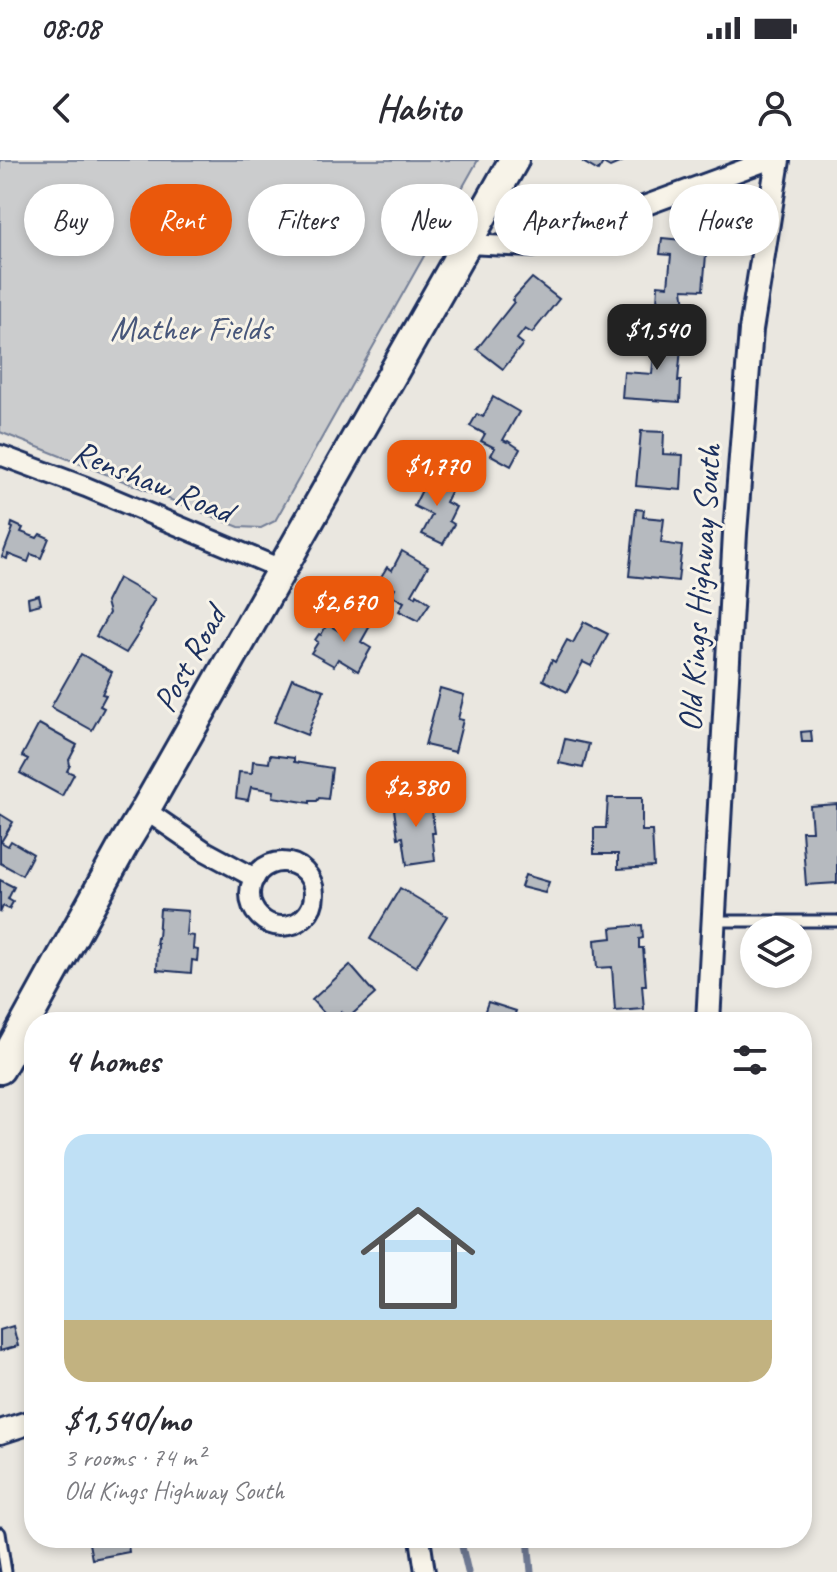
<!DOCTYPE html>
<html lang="en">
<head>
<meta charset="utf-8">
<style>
	body { margin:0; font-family:Caveat,sans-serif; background:#f7f7f7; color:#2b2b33; height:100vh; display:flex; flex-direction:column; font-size:30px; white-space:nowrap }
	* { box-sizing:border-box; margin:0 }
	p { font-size:26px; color:#7c7c81 }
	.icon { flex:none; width:44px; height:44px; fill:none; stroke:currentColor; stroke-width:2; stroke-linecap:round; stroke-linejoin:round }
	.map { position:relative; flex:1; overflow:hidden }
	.details { position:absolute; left:24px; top:852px; width:788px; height:536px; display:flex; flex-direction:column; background:#fff; border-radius:32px; box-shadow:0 4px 12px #0003 }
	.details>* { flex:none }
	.hud { position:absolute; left:24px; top:24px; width:790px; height:72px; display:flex; gap:16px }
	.tools { position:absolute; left:740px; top:756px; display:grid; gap:16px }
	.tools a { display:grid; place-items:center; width:72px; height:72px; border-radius:50%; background:#fff; box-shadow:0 4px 12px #0003; font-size:40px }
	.price { position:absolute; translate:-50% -68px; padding:0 18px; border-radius:16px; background:#ea580c; color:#fff; font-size:26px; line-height:52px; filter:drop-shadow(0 2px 4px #0008) }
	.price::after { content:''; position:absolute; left:50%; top:48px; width:24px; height:18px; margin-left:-12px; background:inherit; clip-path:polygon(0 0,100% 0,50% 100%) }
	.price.current { background:#222; color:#fff }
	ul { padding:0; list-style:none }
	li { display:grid; align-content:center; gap:16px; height:424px; padding:0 40px }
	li+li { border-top:2px solid #e1e1e2 }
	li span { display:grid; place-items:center; height:248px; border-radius:24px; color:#555 }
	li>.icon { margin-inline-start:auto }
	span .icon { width:144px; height:144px; fill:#fffc; stroke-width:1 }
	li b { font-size:34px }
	h2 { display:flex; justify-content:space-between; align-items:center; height:96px; padding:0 40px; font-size:34px }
	.tag { padding:0 28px; border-radius:36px; background:#fff; box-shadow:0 4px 12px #0003; font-size:28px; line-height:72px }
	.tag.current { background:#ea580c; color:#fff }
	.status { display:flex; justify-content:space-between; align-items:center; height:56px; padding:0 40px; background:#fff; direction:ltr }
	.status svg { height:22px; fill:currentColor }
	header { display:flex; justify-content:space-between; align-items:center; height:104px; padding:0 40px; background:#fff; font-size:36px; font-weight:800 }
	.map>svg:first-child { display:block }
	.green { fill:#cbcccd; stroke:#737e96; stroke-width:2 }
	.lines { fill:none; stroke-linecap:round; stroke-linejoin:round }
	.stream { stroke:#6d7892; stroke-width:7 }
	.building { fill:#b6babf; stroke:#1b2f5e; stroke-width:2 }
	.service-casing { stroke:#1b2f5e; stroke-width:15 }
	.minor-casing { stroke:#1b2f5e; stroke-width:24 }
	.tertiary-casing { stroke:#1b2f5e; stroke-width:28 }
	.primary-casing { stroke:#1b2f5e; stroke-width:34 }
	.service { stroke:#f7f3e8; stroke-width:9 }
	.minor { stroke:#f7f3e8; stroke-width:18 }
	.tertiary { stroke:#f7f3e8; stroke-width:22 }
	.primary { stroke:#f7f3e8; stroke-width:28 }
	.labels { text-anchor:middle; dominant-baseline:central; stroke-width:6; stroke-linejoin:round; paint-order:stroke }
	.park-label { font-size:34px; fill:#47567a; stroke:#f7f3e8 }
	.street-label { font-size:34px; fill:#1b2f5e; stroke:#f7f3e8 }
</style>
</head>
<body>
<div class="status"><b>08:08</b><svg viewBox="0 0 49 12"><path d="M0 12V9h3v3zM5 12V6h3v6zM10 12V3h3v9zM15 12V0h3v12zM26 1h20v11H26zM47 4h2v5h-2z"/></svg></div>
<header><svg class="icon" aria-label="back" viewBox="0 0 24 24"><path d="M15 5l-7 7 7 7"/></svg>Habito<svg class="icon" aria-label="person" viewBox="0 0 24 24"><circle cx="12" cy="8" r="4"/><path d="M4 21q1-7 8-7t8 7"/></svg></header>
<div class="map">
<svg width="837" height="1412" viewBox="0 0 837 1412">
	<rect width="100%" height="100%" fill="#eae7e0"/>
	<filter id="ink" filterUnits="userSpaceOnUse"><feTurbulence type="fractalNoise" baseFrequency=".0125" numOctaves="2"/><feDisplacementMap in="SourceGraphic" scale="16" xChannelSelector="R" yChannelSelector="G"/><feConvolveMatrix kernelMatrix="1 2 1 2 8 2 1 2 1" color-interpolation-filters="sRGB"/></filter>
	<g filter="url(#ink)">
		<polygon class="green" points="0,0 478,0 275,361 261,368 239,367 0,272"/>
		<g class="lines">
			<g class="stream">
				<polyline points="12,898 34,911"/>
				<polyline points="460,1378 468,1412"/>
				<polyline points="528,1378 531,1412"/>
			</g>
		</g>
		<g class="building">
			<polygon points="584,0 626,0 610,7 603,3 598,11 583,2"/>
			<polygon points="662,78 703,82 702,94 706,95 703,130 683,129 685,146 657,144 658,125 668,126 671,95 660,94"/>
			<polygon points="532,118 559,139 532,173 525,169 517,179 523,184 503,209 477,189 514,142 512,140"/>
			<polygon points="655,175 682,176 678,221 681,221 680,242 622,238 624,212 652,214 654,194 643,192 644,176 655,176"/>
			<polygon points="493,237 519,252 503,280 507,282 508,281 520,289 511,306 491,295 495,288 481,281 485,274 470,266 477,254 483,257"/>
			<polygon points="641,271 664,272 663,294 683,295 681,330 636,326"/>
			<polygon points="430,314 454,326 446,342 456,347 449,361 454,364 443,384 422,374 432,355 414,346"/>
			<polygon points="636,349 644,350 643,357 664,359 661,383 682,386 678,421 629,416"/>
			<polygon points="12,363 23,368 21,372 37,378 40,374 49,378 41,398 31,394 28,402 8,394 7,399 2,397 13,368 11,367"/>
			<polygon points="402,391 428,406 412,434 416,437 417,434 430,443 418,461 399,451 404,442 391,435 395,428 379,420 387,407 392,410"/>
			<polygon points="118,418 155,439 145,456 146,457 140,469 141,470 126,493 96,476 109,453 106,442"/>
			<polygon points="39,435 41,444 29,447 28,438"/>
			<polygon points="349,454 370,466 361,482 371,488 358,511 338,499 334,506 311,493 318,482 315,480 319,474 321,475 327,464 339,471"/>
			<polygon points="584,462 608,474 591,506 583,502 567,532 543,520 552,500 555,502 567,480 573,483"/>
			<polygon points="81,494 112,512 102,534 106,535 100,546 104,548 92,570 51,547"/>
			<polygon points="292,518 324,530 307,575 274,562"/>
			<polygon points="440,528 464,535 458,559 463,560 455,592 425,585"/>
			<polygon points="39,564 77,585 69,600 70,605 67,611 74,614 62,636 20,613 28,599 22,596"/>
			<polygon points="811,571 812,582 802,582 801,572"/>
			<polygon points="565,579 589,584 583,608 559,603"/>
			<polygon points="270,595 294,598 294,602 332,608 328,639 319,638 317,641 310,641 310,643 273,637 274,631 251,627 248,640 236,638 239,612 252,613 253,601 269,603"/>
			<polygon points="430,637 435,673 432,673 435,701 407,705 403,677 398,678 393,642"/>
			<polygon points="608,638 642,638 642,671 652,671 654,707 618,709 618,694 594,694 594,668 606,668"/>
			<polygon points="837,644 837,723 806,725 802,671 812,671 810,646"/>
			<polygon points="0,654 13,662 1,682 8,686 11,681 33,694 22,715 0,703"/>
			<polygon points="525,715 549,722 545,733 521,727"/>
			<polygon points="0,720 14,727 8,739 13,742 9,749 3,746 0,753"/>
			<polygon points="400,728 447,756 416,807 370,779"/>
			<polygon points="160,749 188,751 186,775 194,776 193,789 198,790 197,801 192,800 191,813 157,810 158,784 156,784 157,778 158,778"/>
			<polygon points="642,765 643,778 639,779 639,788 643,788 646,825 642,825 644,849 615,851 612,807 597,808 595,780 612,778 611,768"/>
			<polygon points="350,805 375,834 347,859 341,852 331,861 312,840"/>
			<polygon points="488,842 516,851 512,862 481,862"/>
			<polygon points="13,1166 18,1186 0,1191 0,1170"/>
			<polygon points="88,1378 127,1378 129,1392 92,1399"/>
		</g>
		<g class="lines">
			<g class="service-casing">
				<g id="service">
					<polyline points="713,761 837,761"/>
					<polyline points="0,1373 6,1412"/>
				</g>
			</g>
			<g class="minor-casing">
				<g id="minor">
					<polyline points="467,84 532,87 769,0"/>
					<polyline points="0,295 86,327 281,409"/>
					<polyline points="145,650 205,691 255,718"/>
					<circle cx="282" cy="734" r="32"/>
					<polyline points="420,1378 425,1412"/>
				</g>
			</g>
			<g class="tertiary-casing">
				<g id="tertiary">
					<polyline points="708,862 735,373 751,170 778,0"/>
					<polyline points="0,1272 34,1261"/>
				</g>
			</g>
			<g class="primary-casing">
				<polyline id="primary" points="0,909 123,686 145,650 514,0"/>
			</g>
			<use href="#service" class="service"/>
			<use href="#minor" class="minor"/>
			<use href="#tertiary" class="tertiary"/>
			<use href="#primary" class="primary"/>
		</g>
	</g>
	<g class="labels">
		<g class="park-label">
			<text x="191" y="168">Mather Fields</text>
		</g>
		<g class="street-label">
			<text transform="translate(153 321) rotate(22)">Renshaw Road</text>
			<text transform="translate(699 428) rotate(-86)">Old Kings Highway South</text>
			<text transform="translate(189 499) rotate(-61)">Post Road</text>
		</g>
	</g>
</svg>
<div class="tools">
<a><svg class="icon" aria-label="layers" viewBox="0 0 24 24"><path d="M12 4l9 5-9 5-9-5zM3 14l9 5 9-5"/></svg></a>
</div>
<b class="price current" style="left:657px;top:212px">$1,540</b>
<b class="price" style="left:437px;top:348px">$1,770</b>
<b class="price" style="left:344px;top:484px">$2,670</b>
<b class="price" style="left:416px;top:669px">$2,380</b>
<div class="hud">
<a class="tag">Buy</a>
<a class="tag current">Rent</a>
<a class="tag">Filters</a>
<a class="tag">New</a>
<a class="tag">Apartment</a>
<a class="tag">House</a>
</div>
<section class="details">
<h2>4 homes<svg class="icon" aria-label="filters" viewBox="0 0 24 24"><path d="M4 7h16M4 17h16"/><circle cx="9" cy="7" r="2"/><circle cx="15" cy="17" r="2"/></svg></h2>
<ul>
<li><span style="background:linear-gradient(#bfe0f5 75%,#c2b280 0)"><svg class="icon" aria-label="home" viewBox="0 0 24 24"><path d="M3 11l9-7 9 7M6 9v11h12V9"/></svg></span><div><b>$1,540/mo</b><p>3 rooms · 74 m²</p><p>Old Kings Highway South</p></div></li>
</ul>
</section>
</div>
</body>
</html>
